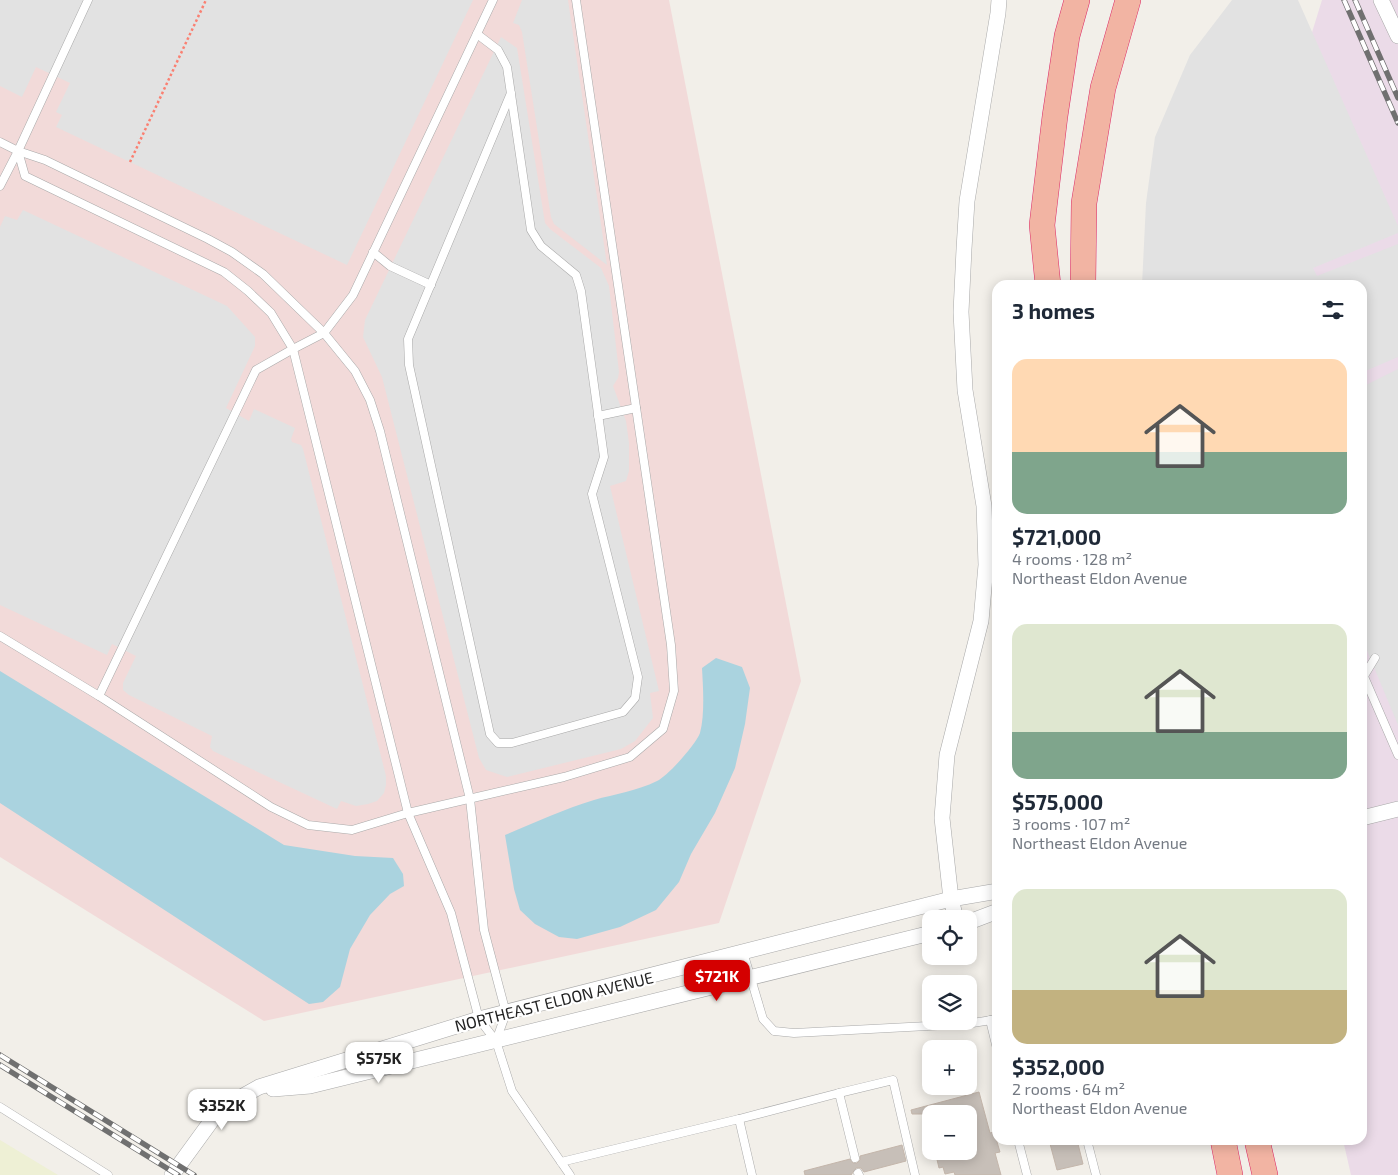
<!DOCTYPE html>
<html lang="en">
<head>
<meta charset="utf-8">
<style>
	body { margin:0; font-family:"Exo 2",sans-serif; background:#f6f6f7; color:#1f2937; height:100vh; display:flex; flex-direction:column; font-size:19px; white-space:nowrap }
	* { box-sizing:border-box; margin:0 }
	p { font-size:16px; color:#747a83 }
	.icon { flex:none; width:28px; height:28px; fill:none; stroke:currentColor; stroke-width:2; stroke-linecap:round; stroke-linejoin:round }
	.map { position:relative; flex:1; overflow:hidden }
	.panel { position:absolute; left:992px; top:280px; width:375px; height:865px; display:flex; flex-direction:column; background:#fff; border-radius:15px; box-shadow:0 2px 12px #0003 }
	.panel>* { flex:none }
	.tools { position:absolute; left:922px; top:910px; display:grid; gap:10px }
	.tools a { display:grid; place-items:center; width:55px; height:55px; border-radius:10px; background:#fff; box-shadow:0 2px 12px #0003; font-size:25px }
	.price { position:absolute; translate:-50% -42px; padding:0 11px; border-radius:10px; background:#fff; color:#222; font-size:16px; line-height:32px; filter:drop-shadow(0 1px 2px #0008) }
	.price::after { content:''; position:absolute; left:50%; top:30px; width:15px; height:11px; margin-left:-8px; background:inherit; clip-path:polygon(0 0,100% 0,50% 100%) }
	.price.current { background:#d40000; color:#fff }
	ul { padding:0; list-style:none }
	li { display:grid; align-content:center; gap:10px; height:265px; padding:0 20px }
	li span { display:grid; place-items:center; height:155px; border-radius:15px; color:#555 }
	li>.icon { margin-inline-start:auto }
	span .icon { width:90px; height:90px; fill:#fffc; stroke-width:1 }
	li b { font-size:21px }
	h2 { display:flex; justify-content:space-between; align-items:center; height:60px; padding:0 20px; font-size:21px }
	.map>svg:first-child { display:block }
	.commercial { fill:#f2dad9 }
	.industrial { fill:#ebdbe8 }
	.farmland { fill:#eef0d5 }
	.parking { fill:#e2e2e2 }
	.water { fill:#aad3df }
	.building { fill:#c7bfb8; stroke:#c4b6ab }
	.lines { fill:none; stroke-linecap:round; stroke-linejoin:round }
	.service-casing { stroke:#a9a9a9; stroke-width:9 }
	.minor-casing { stroke:#a9a9a9; stroke-width:16 }
	.trunk-casing { stroke:#dc2a67; stroke-width:26 }
	.path { stroke:#fa8072; stroke-width:2.5; stroke-dasharray:2.5 2.5; stroke-linecap:butt }
	.service { stroke:#fff; stroke-width:8 }
	.minor { stroke:#fff; stroke-width:15 }
	.trunk { stroke:#f2b4a3; stroke-width:25 }
	.rail-casing { stroke:#707070; stroke-width:5.5 }
	.rail { stroke:#fff; stroke-width:4; stroke-dasharray:11; stroke-linecap:butt }
	.labels { text-anchor:middle; dominant-baseline:central; stroke-width:4.5; stroke-linejoin:round; paint-order:stroke }
	.street-label { font-size:16px; fill:#222; stroke:#fff }
</style>
</head>
<body>
<div class="map">
<svg width="1398" height="1175" viewBox="0 0 1398 1175">
	<rect width="100%" height="100%" fill="#f2efe9"/>
	<polygon class="commercial" points="0,0 669,0 801,681 719,923 264,1021 0,857"/>
	<polygon class="industrial" points="1322,0 1398,0 1398,1175 1351,1175 1343,1140 1362,1140 1362,285 1234,285"/>
	<polygon class="farmland" points="0,1140 58,1175 0,1175"/>
	<g class="parking">
		<polygon points="0,0 473,0 347,265 56,127 62,115 56,112 70,83 36,67 22,97 0,86"/>
		<polygon points="522,0 568,0 607,265 554,224 551,217 522,32 519,25 513,23"/>
		<polygon points="1232,0 1298,0 1398,226 1398,233 1313,268 1317,276 1398,244 1398,357 1363,372 1362,285 1142,285 1146,203 1155,137 1190,55"/>
		<polygon points="501,37 517,48 545,223 550,229 601,268 609,286 619,372 618,378 613,386 626,421 629,443 629,471 626,481 610,486 659,691 650,693 653,718 635,741 621,749 507,777 486,770 479,758 382,377 363,337 365,320"/>
		<polygon points="23,210 227,306 255,337 255,346 226,408 249,421 254,409 295,428 291,439 292,442 301,445 303,449 386,776 386,785 384,793 377,801 368,804 356,806 341,801 337,809 213,751 210,747 212,736 129,695 123,690 123,683 136,656 112,644 107,655 0,605 0,227 5,216 17,220"/>
		<polygon points="1398,369 1398,725 1363,641 1362,387"/>
	</g>
	<g class="water">
		<path d="M716 658 742 667 750 688 745 724 735 768 715 813 691 854 679 882 656 910 620 927 577 939 559 937 535 924 520 910 514 889 505 835C534 823 564 809 594 800 615 794 637 791 657 781 668 776 696 744 700 733 705 714 703 687 702 668Z"/>
		<polygon points="0,671 284,845 355,856 393,858 403,874 404,886 390,894 370,915 350,949 340,987 323,1002 309,1004 0,803"/>
	</g>
	<g class="building">
		<polygon points="979,1092 990,1133 994,1132 1000,1152 995,1153 1001,1175 955,1175 954,1172 945,1174 943,1167 939,1168 935,1151 969,1151 969,1114 912,1114 911,1110"/>
		<polygon points="1049,1140 1077,1140 1083,1164 1057,1170"/>
		<polygon points="902,1145 906,1161 864,1172 861,1168 856,1168 851,1175 805,1175 804,1171 850,1159 853,1163 857,1163 860,1160 860,1156"/>
	</g>
	<g class="lines">
		<g class="service-casing">
			<g id="service">
				<polyline points="477,34 498,50 507,67 531,230 541,246 576,275 581,291 604,457 592,494 638,677 635,698 623,712 512,743 498,743 490,734 409,365 408,339 511,93"/>
				<polyline points="0,142 18,151 45,160 208,239 232,252 263,274 324,333 355,371 370,400 380,431 470,799 484,930 506,1013 496,1041"/>
				<polyline points="18,151 25,176 224,272 248,291 271,313 293,349 408,813 451,913 479,1019 496,1041 512,1091 570,1175"/>
				<polyline points="0,186 18,151 88,0"/>
				<polyline points="373,252 390,266 431,285"/>
				<polyline points="598,416 636,408"/>
				<polyline points="0,636 99,696 271,807 308,825 352,830 408,813 564,777 630,757 663,729 674,691 671,645 576,0"/>
				<polyline points="1362,672 1398,755"/>
				<polyline points="1364,676 1375,658"/>
				<polyline points="99,696 256,370 293,349 324,333 353,295 493,0"/>
				<polyline points="743,952 763,1019 774,1031 794,1033 966,1024 998,1019"/>
				<polyline points="990,1020 998,1053"/>
				<polyline points="839,1093 893,1080 915,1175"/>
				<polyline points="0,1107 108,1175"/>
				<polyline points="739,1119 839,1093 855,1158"/>
				<polyline points="1018,1140 1027,1175"/>
				<polyline points="1087,1140 1096,1175"/>
				<polyline points="561,1162 739,1119 752,1175"/>
				<polyline points="858,1173 859,1175"/>
			</g>
		</g>
		<g class="minor-casing">
			<g id="minor">
				<polyline points="1381,0 1398,36"/>
				<polyline points="1362,818 1398,809"/>
				<polyline points="956,919 951,899 942,818 947,755 981,621 986,565 984,506 965,390 961,312 964,249 967,201 998,13 999,0"/>
				<polyline points="969,922 998,911"/>
				<polyline points="273,1089 310,1086 931,933"/>
				<polyline points="172,1175 212,1120 243,1096 259,1087 479,1019 951,899 998,891"/>
			</g>
		</g>
		<g class="trunk-casing">
			<g id="trunk">
				<polyline points="1048,285 1042,225 1055,116 1067,36 1077,0"/>
				<polyline points="1083,285 1084,203 1103,88 1128,0"/>
				<polyline points="1223,1140 1230,1175"/>
				<polyline points="1257,1140 1265,1175"/>
			</g>
		</g>
		<polyline class="path" points="130,162 206,0"/>
		<use href="#service" class="service"/>
		<use href="#minor" class="minor"/>
		<use href="#trunk" class="trunk"/>
		<g class="rail-casing">
			<g id="rail">
				<polyline points="1344,0 1398,123"/>
				<polyline points="1355,0 1398,98"/>
				<polyline points="0,1055 194,1175"/>
				<polyline points="0,1065 178,1175"/>
			</g>
		</g>
		<use href="#rail" class="rail"/>
	</g>
	<g class="labels">
		<g class="street-label">
			<text transform="translate(554 1001) rotate(-14)">NORTHEAST ELDON AVENUE</text>
		</g>
	</g>
</svg>
<div class="tools">
<a><svg class="icon" aria-label="locate" viewBox="0 0 24 24"><circle cx="12" cy="12" r="6"/><path d="M12 2v4M12 18v4M2 12h4M18 12h4"/></svg></a>
<a><svg class="icon" aria-label="layers" viewBox="0 0 24 24"><path d="M12 4l9 5-9 5-9-5zM3 14l9 5 9-5"/></svg></a>
<a>+</a>
<a>−</a>
</div>
<b class="price current" style="left:717px;top:1002px">$721K</b>
<b class="price" style="left:379px;top:1084px">$575K</b>
<b class="price" style="left:222px;top:1131px">$352K</b>
<section class="panel">
<h2>3 homes<svg class="icon" aria-label="filters" viewBox="0 0 24 24"><path d="M4 7h16M4 17h16"/><circle cx="9" cy="7" r="2"/><circle cx="15" cy="17" r="2"/></svg></h2>
<ul>
<li><span style="background:linear-gradient(#ffd9b3 60%,#7fa58c 0)"><svg class="icon" aria-label="home" viewBox="0 0 24 24"><path d="M3 11l9-7 9 7M6 9v11h12V9"/></svg></span><div><b>$721,000</b><p>4 rooms · 128 m²</p><p>Northeast Eldon Avenue</p></div></li>
<li><span style="background:linear-gradient(#dfe7d0 70%,#7fa58c 0)"><svg class="icon" aria-label="home" viewBox="0 0 24 24"><path d="M3 11l9-7 9 7M6 9v11h12V9"/></svg></span><div><b>$575,000</b><p>3 rooms · 107 m²</p><p>Northeast Eldon Avenue</p></div></li>
<li><span style="background:linear-gradient(#dfe7d0 65%,#c2b280 0)"><svg class="icon" aria-label="home" viewBox="0 0 24 24"><path d="M3 11l9-7 9 7M6 9v11h12V9"/></svg></span><div><b>$352,000</b><p>2 rooms · 64 m²</p><p>Northeast Eldon Avenue</p></div></li>
</ul>
</section>
</div>
</body>
</html>
